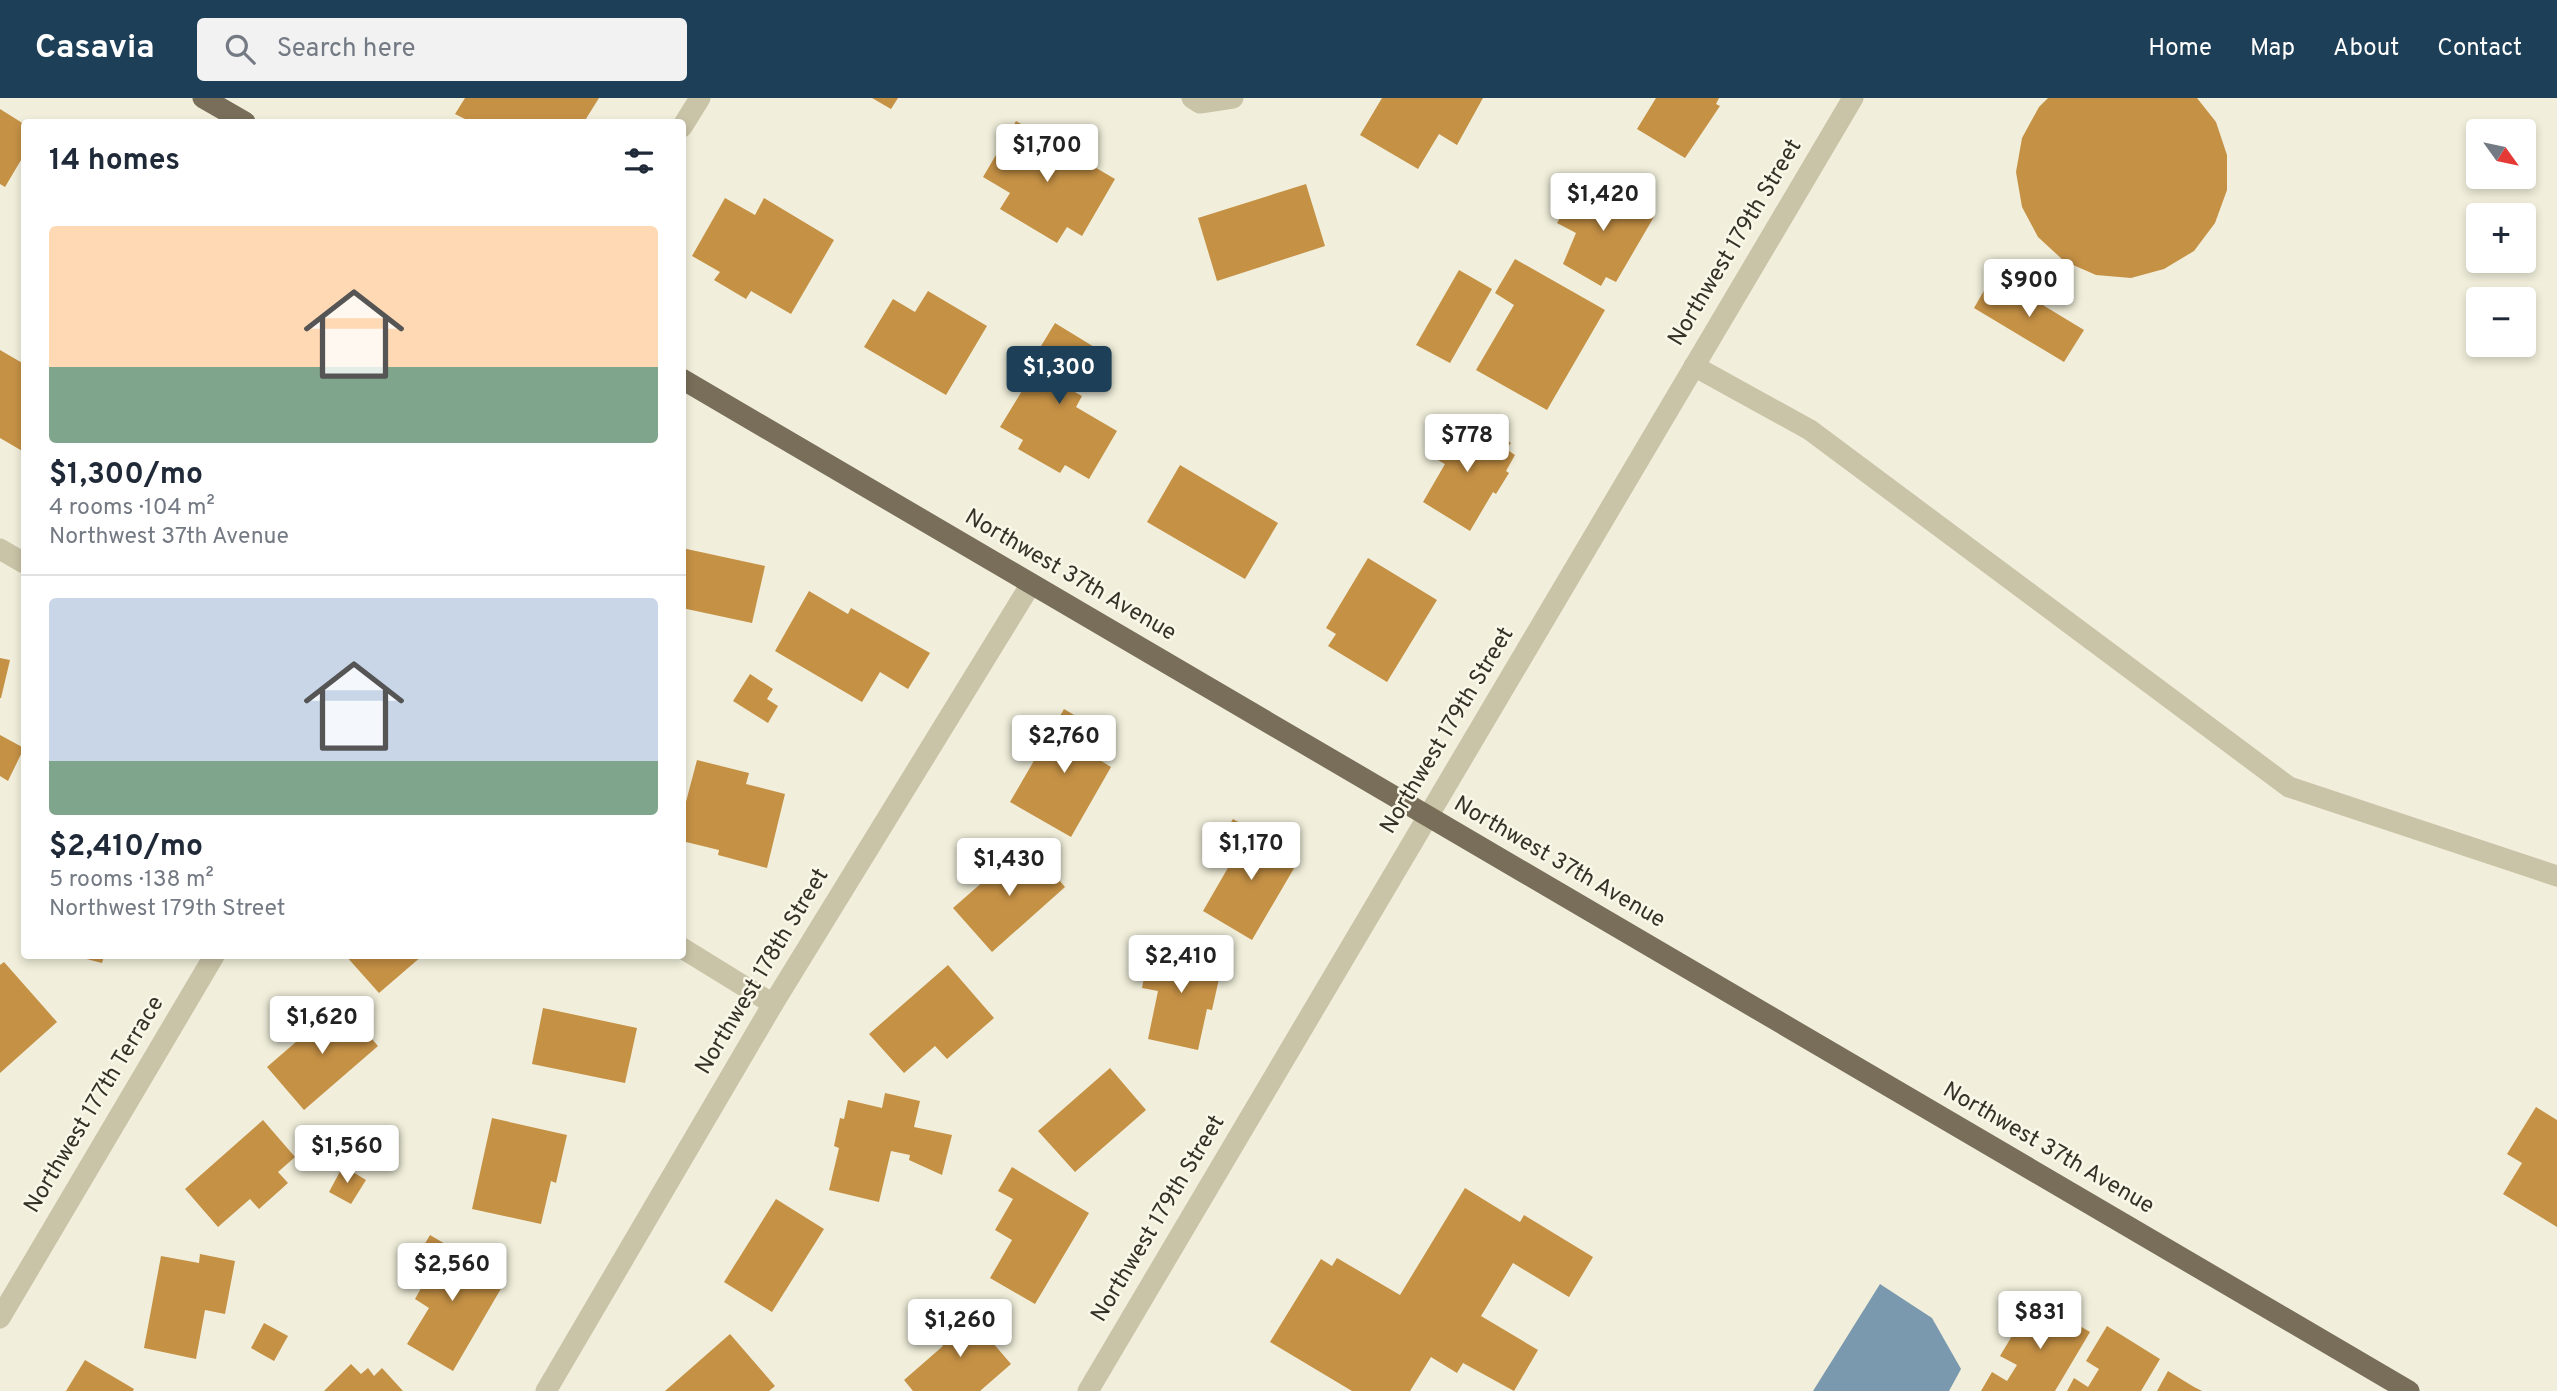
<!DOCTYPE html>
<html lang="en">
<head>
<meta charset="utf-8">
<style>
	body { margin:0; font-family:Overpass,sans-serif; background:#f2f2f3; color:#1f2937; height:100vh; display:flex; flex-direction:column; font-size:26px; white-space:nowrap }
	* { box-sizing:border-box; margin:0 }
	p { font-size:23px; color:#747a83 }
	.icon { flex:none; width:38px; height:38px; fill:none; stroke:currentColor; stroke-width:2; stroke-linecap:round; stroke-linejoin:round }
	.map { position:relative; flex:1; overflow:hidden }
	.panel { position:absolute; left:21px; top:21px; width:665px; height:840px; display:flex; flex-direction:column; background:#fff; border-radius:7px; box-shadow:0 4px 10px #0003 }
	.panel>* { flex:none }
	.needle { width:46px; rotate:123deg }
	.tools { position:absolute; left:2466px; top:21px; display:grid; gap:14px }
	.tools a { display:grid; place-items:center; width:70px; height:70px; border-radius:7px; background:#fff; box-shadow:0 4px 10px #0003; font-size:35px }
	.price { position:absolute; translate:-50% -60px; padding:0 16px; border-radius:7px; background:#fff; color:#222; font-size:23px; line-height:46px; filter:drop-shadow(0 2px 4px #0008) }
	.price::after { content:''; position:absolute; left:50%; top:42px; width:21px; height:16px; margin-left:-10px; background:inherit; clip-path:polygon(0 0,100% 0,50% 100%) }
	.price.on { background:#1d3f57; color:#fff }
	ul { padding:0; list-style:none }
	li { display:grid; align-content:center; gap:14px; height:371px; padding:0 28px }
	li+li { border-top:2px solid #e0e1e3 }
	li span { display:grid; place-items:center; height:217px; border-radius:7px; color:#555 }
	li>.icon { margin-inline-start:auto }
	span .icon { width:126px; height:126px; fill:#fffc; stroke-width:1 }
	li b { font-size:30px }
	h2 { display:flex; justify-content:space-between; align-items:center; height:84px; padding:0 28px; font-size:30px }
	header { display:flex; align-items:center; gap:42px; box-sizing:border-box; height:98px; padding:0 35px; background:#1d3f57; color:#fff }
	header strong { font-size:33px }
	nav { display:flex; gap:38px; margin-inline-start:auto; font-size:24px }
	.search { width:490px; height:63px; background:#f2f2f3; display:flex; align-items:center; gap:18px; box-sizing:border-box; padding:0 24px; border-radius:7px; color:#747a83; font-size:26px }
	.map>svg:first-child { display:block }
	.water { fill:#7a99ae }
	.building { fill:#c59145 }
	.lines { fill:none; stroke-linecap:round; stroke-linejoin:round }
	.minor { stroke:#c9c3a7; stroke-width:21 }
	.major { stroke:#786e59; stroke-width:21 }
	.labels { text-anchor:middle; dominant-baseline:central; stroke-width:5; stroke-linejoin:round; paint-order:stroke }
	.street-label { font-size:23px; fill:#363127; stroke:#f9f7e7 }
</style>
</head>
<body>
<header>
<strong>Casavia</strong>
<div class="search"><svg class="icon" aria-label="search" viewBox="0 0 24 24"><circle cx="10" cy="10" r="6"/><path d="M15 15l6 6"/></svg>Search here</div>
<nav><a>Home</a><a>Map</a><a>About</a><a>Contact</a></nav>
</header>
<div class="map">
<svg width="2557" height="1293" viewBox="0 0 2557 1293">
	<rect width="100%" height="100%" fill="#f1efdb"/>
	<polygon class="water" points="1880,1186 1932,1220 1961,1271 1949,1293 1813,1293"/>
	<g class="building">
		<polygon points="465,0 599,0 584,24 471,24 455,16"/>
		<polygon points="872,0 898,0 891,11"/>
		<polygon points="1382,0 1483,0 1457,47 1439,36 1418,71 1360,37"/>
		<polygon points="1656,0 1719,0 1716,6 1720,8 1685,60 1637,31"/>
		<polygon points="2048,0 2197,0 2216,24 2227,57 2227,92 2215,125 2194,153 2164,171 2131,180 2096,177 2064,163 2038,139 2022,109 2016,74 2022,40 2039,9"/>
		<polygon points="0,11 24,26 24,57 5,89 0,86"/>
		<polygon points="1016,23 1115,81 1082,138 1067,129 1057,145 1000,111 1010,95 983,79"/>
		<polygon points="1594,85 1603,91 1605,88 1655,117 1616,184 1606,179 1601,188 1563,166 1576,135 1557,125 1576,93 1586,98"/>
		<polygon points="1306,86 1325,148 1217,183 1198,120"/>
		<polygon points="725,100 755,117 764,100 834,142 791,216 751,193 746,201 714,182 720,174 692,158"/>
		<polygon points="1515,161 1605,212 1547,312 1476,272 1514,207 1495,195"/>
		<polygon points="1459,172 1492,191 1450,265 1416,247"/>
		<polygon points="1993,177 2084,232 2064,264 1974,210"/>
		<polygon points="928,193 987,228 946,297 864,249 893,201 915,214"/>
		<polygon points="1055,225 1104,255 1083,291 1074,286 1071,292 1082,298 1076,309 1117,333 1089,381 1065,367 1060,375 1018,351 1023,342 1000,329 1028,283 1016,277 1033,249 1038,253"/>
		<polygon points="0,252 24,266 24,354 0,340"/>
		<polygon points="1457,324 1494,346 1500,338 1511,345 1506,351 1515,357 1506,373 1509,375 1496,396 1493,394 1470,433 1423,404 1445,366 1427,356 1442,330 1451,335"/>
		<polygon points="1180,367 1278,425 1245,481 1147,424"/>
		<polygon points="682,450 765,468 752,525 682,510"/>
		<polygon points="1368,460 1437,502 1387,584 1328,548 1336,536 1326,530"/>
		<polygon points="809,493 848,516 851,510 930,555 908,591 880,574 862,604 775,553"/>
		<polygon points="0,560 10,562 1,600 0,600"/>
		<polygon points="750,576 773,591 767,601 778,608 768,625 733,603"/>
		<polygon points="1064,611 1108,637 1095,659 1111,669 1071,739 1010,704"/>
		<polygon points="0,637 24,650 8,683 0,678"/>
		<polygon points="697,662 749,675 746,686 785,696 767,770 718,757 719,752 682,743 682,719"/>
		<polygon points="1233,721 1300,760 1252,842 1203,813 1244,742 1226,732"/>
		<polygon points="1027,745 1065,789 992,854 953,810"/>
		<polygon points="1150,848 1223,863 1212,912 1207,911 1198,952 1148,941 1158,893 1142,890"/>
		<polygon points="75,858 104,858 102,865"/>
		<polygon points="346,858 422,858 379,895"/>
		<polygon points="4,864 57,924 0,975 0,867"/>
		<polygon points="948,867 994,920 947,961 935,948 904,975 869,936"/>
		<polygon points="341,905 378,948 304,1012 267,969"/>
		<polygon points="543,910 637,930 625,985 532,966"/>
		<polygon points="1110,970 1146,1012 1075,1074 1038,1033"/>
		<polygon points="885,995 920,1003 914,1029 952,1037 942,1077 909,1062 910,1057 891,1053 879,1104 829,1092 839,1050 834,1048 840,1020 844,1021 848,1002 882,1010"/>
		<polygon points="2536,1009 2557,1022 2557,1129 2503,1096 2522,1065 2507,1056"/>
		<polygon points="492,1020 567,1037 556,1085 551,1083 541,1126 472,1111"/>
		<polygon points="263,1022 295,1059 278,1074 288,1085 259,1111 250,1101 218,1129 185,1091"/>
		<polygon points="343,1068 366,1082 351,1106 329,1094"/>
		<polygon points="1012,1069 1089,1115 1035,1206 990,1180 1012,1142 995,1132 1013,1101 998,1093"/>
		<polygon points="1465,1090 1520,1124 1524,1117 1593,1159 1569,1199 1513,1165 1481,1218 1538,1252 1514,1293 1463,1265 1457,1275 1431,1259 1410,1293 1352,1293 1270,1244 1321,1161 1332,1168 1337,1160 1400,1197"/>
		<polygon points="776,1101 824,1131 772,1214 724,1184"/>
		<polygon points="430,1137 506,1182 453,1273 407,1246 429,1210 415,1201 433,1169 417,1159"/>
		<polygon points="200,1156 235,1163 225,1216 205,1212 196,1261 144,1250 161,1158 199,1165"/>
		<polygon points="2034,1201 2090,1234 2055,1293 1981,1293 1992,1274 2007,1283 2017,1267 2000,1258"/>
		<polygon points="962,1209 1011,1266 980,1293 913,1293 904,1282 943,1248 932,1235"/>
		<polygon points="264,1225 288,1238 274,1263 251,1250"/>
		<polygon points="2107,1228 2160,1261 2141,1293 2067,1293 2074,1280 2088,1289 2099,1271 2086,1263"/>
		<polygon points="730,1236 775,1288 769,1293 665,1293"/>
		<polygon points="85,1262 134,1291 133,1293 66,1293"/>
		<polygon points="351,1266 361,1276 368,1270 374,1278 382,1270 403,1293 324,1293"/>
		<polygon points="2168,1273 2194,1289 2202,1293 2157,1293"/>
	</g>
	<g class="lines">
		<g class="minor">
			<polyline points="1192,0 1200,5 1233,0"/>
			<polyline points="682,29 700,0"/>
			<polyline points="1694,268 1810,332 2289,689 2557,778"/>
			<polyline points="0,451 24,465"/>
			<polyline points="682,850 773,906"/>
			<polyline points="0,1220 214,858"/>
			<polyline points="546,1293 773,906 1031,486"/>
			<polyline points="1088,1293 1853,0"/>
		</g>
		<g class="major">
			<polyline points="203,0 245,24"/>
			<polyline points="682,281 2409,1293"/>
		</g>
	</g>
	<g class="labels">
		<g class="street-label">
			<text transform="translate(1736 145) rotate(-59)">Northwest 179th Street</text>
			<text transform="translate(1070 478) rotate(30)">Northwest 37th Avenue</text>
			<text transform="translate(1448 633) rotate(-59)">Northwest 179th Street</text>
			<text transform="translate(1559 765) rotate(30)">Northwest 37th Avenue</text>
			<text transform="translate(763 874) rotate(-59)">Northwest 178th Street</text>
			<text transform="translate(95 1007) rotate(-59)">Northwest 177th Terrace</text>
			<text transform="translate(2048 1051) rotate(30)">Northwest 37th Avenue</text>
			<text transform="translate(1159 1121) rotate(-59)">Northwest 179th Street</text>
		</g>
	</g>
</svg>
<div class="tools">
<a><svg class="needle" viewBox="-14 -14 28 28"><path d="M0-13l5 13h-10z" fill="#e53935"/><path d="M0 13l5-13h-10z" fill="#747a83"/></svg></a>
<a>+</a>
<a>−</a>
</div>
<b class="price" style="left:1047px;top:86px">$1,700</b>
<b class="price" style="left:1603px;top:135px">$1,420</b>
<b class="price" style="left:2029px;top:221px">$900</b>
<b class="price on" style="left:1059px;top:308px">$1,300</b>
<b class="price" style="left:1467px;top:376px">$778</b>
<b class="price" style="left:1064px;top:677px">$2,760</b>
<b class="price" style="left:1251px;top:784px">$1,170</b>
<b class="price" style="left:1009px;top:800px">$1,430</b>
<b class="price" style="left:1181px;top:897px">$2,410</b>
<b class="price" style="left:322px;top:958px">$1,620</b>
<b class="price" style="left:347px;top:1087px">$1,560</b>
<b class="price" style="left:452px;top:1205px">$2,560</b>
<b class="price" style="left:2040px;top:1253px">$831</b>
<b class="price" style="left:960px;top:1261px">$1,260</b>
<section class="panel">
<h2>14 homes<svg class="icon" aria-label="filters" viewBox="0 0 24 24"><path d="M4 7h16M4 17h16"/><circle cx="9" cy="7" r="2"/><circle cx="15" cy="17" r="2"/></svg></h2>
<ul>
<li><span style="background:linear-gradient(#ffd9b3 65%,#7fa58c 0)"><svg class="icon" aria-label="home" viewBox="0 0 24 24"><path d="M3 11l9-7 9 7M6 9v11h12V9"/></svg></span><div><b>$1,300/mo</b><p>4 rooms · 104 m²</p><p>Northwest 37th Avenue</p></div></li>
<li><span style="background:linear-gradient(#c9d6e8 75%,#7fa58c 0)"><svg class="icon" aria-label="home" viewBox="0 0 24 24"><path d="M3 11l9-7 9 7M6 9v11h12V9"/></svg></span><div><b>$2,410/mo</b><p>5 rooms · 138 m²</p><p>Northwest 179th Street</p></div></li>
</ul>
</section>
</div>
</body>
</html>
